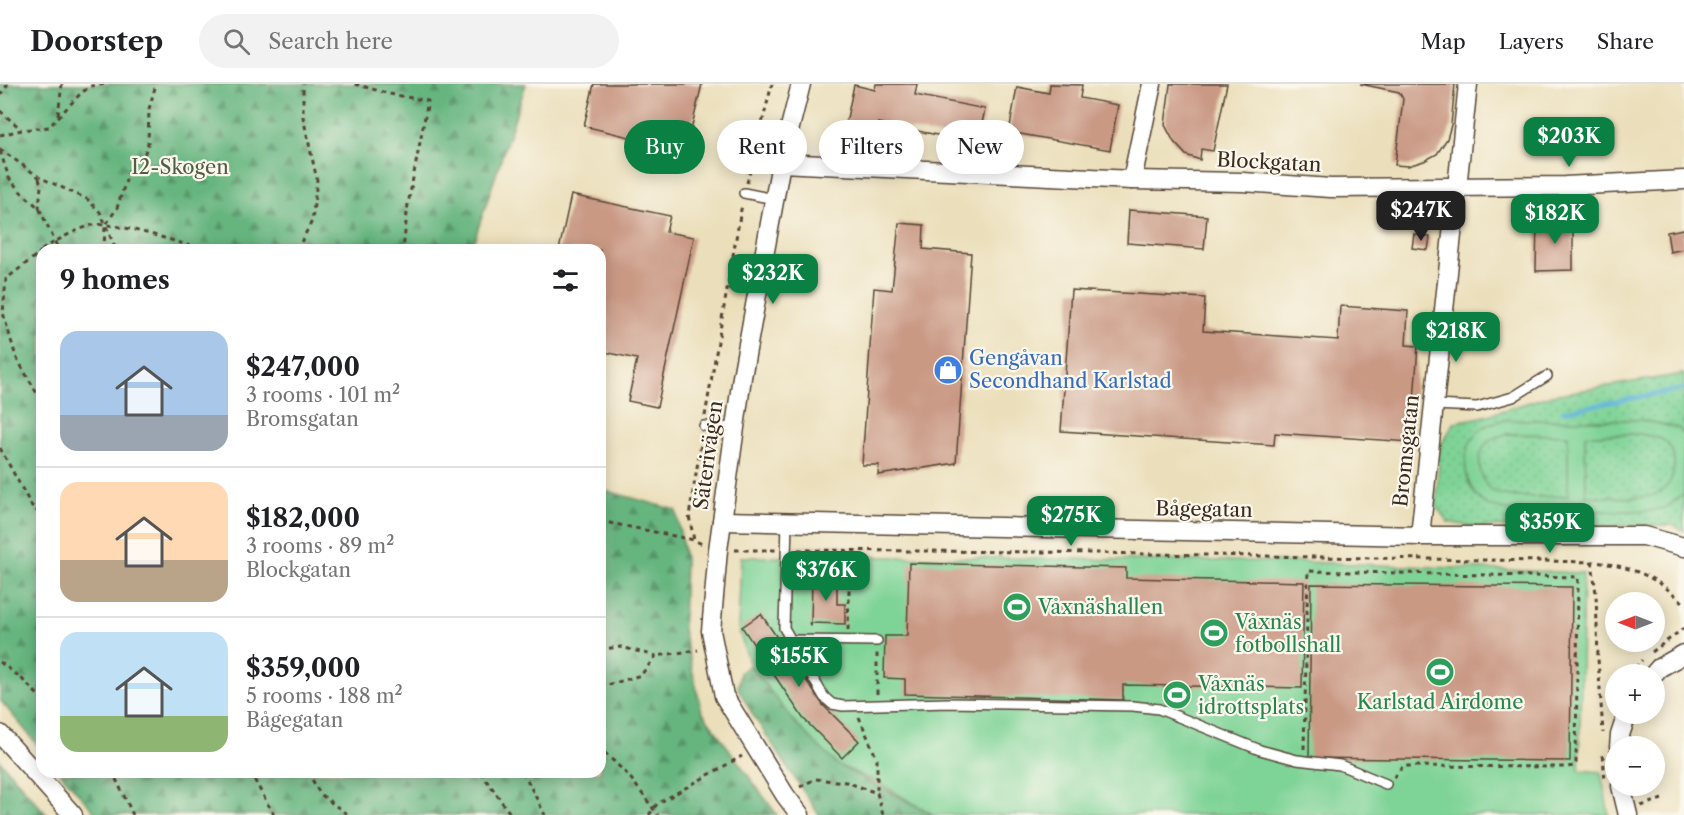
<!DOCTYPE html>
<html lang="en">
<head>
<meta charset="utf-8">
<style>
	body { margin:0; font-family:"Libre Caslon Text",serif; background:#f2f2f2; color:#202124; height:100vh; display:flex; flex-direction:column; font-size:22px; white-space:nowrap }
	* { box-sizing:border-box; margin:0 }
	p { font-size:20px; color:#757577 }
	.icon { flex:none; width:33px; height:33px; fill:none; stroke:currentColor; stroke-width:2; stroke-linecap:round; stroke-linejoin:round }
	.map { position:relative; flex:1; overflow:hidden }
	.drawer { position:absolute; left:36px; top:160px; width:570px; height:534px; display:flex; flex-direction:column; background:#fff; border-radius:18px; box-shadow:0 3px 15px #0003 }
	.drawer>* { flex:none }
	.hud { position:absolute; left:624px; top:36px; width:570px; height:54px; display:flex; gap:12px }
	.needle { width:39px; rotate:270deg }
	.controls { position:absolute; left:1605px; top:508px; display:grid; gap:12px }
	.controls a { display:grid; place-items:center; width:60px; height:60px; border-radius:50%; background:#fff; box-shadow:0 3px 15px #0003; font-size:30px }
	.price { position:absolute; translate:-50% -51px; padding:0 14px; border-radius:12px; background:#0b8043; color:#fff; font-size:20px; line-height:39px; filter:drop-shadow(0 2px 3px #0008) }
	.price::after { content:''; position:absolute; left:50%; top:36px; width:18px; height:14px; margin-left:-9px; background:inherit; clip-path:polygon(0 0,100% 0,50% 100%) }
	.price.current { background:#222; color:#fff }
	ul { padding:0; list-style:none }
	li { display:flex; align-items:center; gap:18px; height:150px; padding:0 24px }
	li+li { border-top:2px solid #e0e0e0 }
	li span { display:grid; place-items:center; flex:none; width:168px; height:120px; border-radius:18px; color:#555 }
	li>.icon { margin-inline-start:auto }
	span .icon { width:72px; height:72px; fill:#fffc; stroke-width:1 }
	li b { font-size:26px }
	h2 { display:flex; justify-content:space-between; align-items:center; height:72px; padding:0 24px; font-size:26px }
	.chip { padding:0 21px; border-radius:27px; background:#fff; box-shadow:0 3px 15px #0003; font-size:21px; line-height:54px }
	.chip.current { background:#0b8043; color:#fff }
	header { display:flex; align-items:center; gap:36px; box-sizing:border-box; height:84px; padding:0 30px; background:#fff; border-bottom:2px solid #e0e0e0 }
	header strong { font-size:28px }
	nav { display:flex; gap:33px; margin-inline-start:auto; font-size:21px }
	.search { width:420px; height:54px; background:#f2f2f2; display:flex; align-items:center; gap:15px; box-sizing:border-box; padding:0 21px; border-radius:33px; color:#757577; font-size:22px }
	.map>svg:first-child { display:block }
	.grass { fill:url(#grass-dots); stroke:#5c7e5a; stroke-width:1.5 }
	.forest { fill:url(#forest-firs); stroke:#50704e; stroke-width:1.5 }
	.garden { fill:#7ed396; stroke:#5c7e5a; stroke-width:1.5; fill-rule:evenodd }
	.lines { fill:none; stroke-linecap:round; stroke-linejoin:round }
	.stream { stroke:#5ab4d7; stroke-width:4.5 }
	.building { fill:#c99984 }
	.lane-casing { stroke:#554536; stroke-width:12 }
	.street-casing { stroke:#554536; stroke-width:21 }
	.path { stroke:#554536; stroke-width:3; stroke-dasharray:4.5 4.5; stroke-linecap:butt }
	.lane { stroke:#fff; stroke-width:9 }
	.street { stroke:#fff; stroke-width:18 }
	.labels { text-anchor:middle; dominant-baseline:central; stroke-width:4.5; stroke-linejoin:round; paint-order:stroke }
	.street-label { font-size:20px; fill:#3b2a1e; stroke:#fbf7ec }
	.park-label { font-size:20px; fill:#4f5d42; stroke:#fbf7ec }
	.shop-label { font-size:20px; fill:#366cbe; stroke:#fbf7ec; text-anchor:start }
	.leisure-label { font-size:20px; fill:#27864d; stroke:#fbf7ec; text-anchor:start }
</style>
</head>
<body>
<header>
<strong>Doorstep</strong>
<div class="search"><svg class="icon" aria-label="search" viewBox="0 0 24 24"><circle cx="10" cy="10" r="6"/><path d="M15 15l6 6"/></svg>Search here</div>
<nav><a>Map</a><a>Layers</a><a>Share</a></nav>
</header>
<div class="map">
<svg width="1684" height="731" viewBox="0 0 1684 731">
	<defs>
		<pattern id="grass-dots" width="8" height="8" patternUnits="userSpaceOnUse" patternTransform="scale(1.5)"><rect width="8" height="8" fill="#7ed396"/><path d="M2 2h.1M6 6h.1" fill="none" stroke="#6eb581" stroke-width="1.8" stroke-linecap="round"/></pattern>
		<pattern id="forest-firs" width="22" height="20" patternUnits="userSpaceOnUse" patternTransform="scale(1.5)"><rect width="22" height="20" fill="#66b57f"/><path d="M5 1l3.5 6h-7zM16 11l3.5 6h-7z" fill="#559367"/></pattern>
	</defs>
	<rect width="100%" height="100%" fill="#fbf7ec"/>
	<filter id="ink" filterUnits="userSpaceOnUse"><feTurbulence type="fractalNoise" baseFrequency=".0167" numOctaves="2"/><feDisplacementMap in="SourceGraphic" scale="12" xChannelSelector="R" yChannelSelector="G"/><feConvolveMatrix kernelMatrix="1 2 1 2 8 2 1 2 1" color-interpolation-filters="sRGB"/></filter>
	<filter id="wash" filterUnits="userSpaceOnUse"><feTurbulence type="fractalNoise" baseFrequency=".008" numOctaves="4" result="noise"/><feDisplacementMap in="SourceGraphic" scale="24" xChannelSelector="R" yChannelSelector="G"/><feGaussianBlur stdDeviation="1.35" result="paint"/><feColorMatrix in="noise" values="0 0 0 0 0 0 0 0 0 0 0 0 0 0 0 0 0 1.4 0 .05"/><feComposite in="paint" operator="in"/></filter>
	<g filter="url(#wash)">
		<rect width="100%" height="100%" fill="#ebdfbb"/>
		<polygon class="grass" points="1684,290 1684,447 1672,441 1472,443 1448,438 1436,422 1440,362 1455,338 1482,333 1552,311"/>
		<g class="forest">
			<polygon points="0,0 526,0 471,166 42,166 42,666 0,616"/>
			<polygon points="600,405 676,426 685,475 683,546 702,628 777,731 97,731 61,689 600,688"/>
			<polygon points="750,581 797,641 838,681 934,731 819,731 753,631 738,604 740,589"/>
			<polygon points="0,677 47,731 0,731"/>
		</g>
		<g class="garden">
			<path d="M1504 336H1641L1678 344 1684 351V410L1665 424 1647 427 1505 426C1497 424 1489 423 1483 418 1462 402 1459 365 1479 347 1486 340 1495 338 1504 336ZM1506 350 1568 351V412C1549 412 1515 416 1497 409 1480 403 1474 374 1486 360 1491 354 1499 352 1506 350ZM1639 350C1648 352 1659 352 1666 358 1679 371 1676 399 1660 408 1645 418 1604 412 1586 412L1585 351Z"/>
			<polygon points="741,473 909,473 1305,478 1583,489 1579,686 1601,688 1609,731 934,731 877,698 838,681 797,641 750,581 738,544"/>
		</g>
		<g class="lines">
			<polyline class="stream" points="1563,327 1684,305"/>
		</g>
		<g id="blocks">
			<g class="building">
				<polygon points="594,0 702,0 686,67 584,42"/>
				<polygon points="876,0 917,0 915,11 985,25 980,49 955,43 952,54 878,39 877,45 846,39 854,1 875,6"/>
				<polygon points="1050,0 1082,1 1080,14 1118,21 1110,66 1009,48 1017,3 1049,9"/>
				<polygon points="1170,0 1227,0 1213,67 1201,65 1200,76 1186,71 1174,58 1165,41"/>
				<polygon points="1360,0 1455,0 1451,41 1447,55 1437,70 1424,77 1408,82 1395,81 1403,15 1399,8"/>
				<polygon points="571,111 670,132 666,148 694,153 657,323 628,317 637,275 600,267 600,166 559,166"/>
				<polygon points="1129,126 1207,132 1204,165 1127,159"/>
				<polygon points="1537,135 1573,135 1573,186 1536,187"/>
				<polygon points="899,139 924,141 923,165 971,169 956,379 878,391 879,381 862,381 874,204 892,206"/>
				<polygon points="1684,145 1684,165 1670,168 1667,148"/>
				<polygon points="1414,150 1430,153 1428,166 1412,164"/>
				<polygon points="1071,206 1205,214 1203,247 1338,256 1340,222 1408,227 1406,261 1418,262 1411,358 1275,349 1274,361 1061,347"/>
				<polygon points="909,479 1126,484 1126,494 1304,498 1302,604 1123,601 1123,616 905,610 905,595 884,594 885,552 907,552"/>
				<polygon points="812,494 837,494 837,520 845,520 845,540 811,539"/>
				<polygon points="1311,500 1572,503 1570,677 1309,674"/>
				<polygon points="761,530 823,621 859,657 842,674 803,634 742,543"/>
			</g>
		</g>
	</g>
	<g filter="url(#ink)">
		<use href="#blocks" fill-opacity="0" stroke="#554536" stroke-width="1.5"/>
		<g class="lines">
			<g class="lane-casing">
				<g id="lane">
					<polyline points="744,109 774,115"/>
					<polyline points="1434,321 1477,323 1513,313 1547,292"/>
					<polyline points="704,342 735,344"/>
					<polyline points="787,439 784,544 824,613 832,620 843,622 948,619 1133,622 1159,625 1260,666 1297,676 1340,681 1386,700"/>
					<polyline points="791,556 877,557"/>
				</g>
			</g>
			<g class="street-casing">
				<g id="street">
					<polyline points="781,79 1132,96 1243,98 1331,104 1565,102 1684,96"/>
					<polyline points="1132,96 1152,0"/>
					<polyline points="722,437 1420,452 1644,452 1684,463"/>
					<polyline points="1420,452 1468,0"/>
					<polyline points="1653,591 1659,584 1684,570"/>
					<polyline points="0,650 73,731"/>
					<polyline points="1619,663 1620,651 1627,630"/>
					<polyline points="1621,702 1628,731"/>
					<polyline points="800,731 785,711 724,612 711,547 718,466 742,293 781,79 801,0"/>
				</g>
			</g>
			<g class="path">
				<polyline points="355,0 390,10 428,17 408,120 403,166"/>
				<polyline points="0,11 8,0"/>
				<polyline points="0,27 21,45"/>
				<polyline points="58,31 62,0"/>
				<polyline points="0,51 22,46 49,43 81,9 91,2 108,0"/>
				<polyline points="0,65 39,93 87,115 100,128 116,166"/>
				<polyline points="0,67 9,94 20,107 39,124 59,166"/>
				<polyline points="39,94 41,102 39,124"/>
				<polyline points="747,99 772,0"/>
				<path d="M42 166C55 157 77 145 93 141 114 137 181 159 203 166"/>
				<polyline points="104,166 105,142 117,124 130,84 144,71 148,60 149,25 156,0"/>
				<polyline points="297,166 312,137 317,96 303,33 303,0"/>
				<polyline points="42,167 6,195 3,229 16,273 42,318"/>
				<polyline points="705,332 742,120"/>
				<polyline points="702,353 689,432 694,456 702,460"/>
				<polyline points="0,364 31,421 42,432"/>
				<polyline points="600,437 694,456"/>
				<polyline points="735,466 776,466"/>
				<path d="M798 466 1039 468 1596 478C1636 484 1654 492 1684 519"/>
				<polyline points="1592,477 1596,510 1598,575 1603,649"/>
				<polyline points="810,538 811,545"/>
				<polyline points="848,546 850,467"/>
				<polyline points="600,565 621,563 656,572"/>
				<polyline points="1652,568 1684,544"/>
				<polyline points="0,578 20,593 42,615"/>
				<polyline points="1630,591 1642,576"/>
				<polyline points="600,599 608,601 641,591 656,572 698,566"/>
				<polyline points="877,610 877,568"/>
				<polyline points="859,633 877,675 877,709"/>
				<polyline points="600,661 603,667 629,692 658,731"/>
				<polyline points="1304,665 1308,487 1578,493 1576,679 1574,682 1566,683 1403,682 1394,694"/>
				<polyline points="1603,671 1605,697"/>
				<polyline points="110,688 115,693 133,731"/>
				<polyline points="250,688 274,731"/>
				<polyline points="308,688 320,710 348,731"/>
				<polyline points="481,688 511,731"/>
				<polyline points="523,688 545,731"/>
				<polyline points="800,703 815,695 846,698 877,709 883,731"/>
				<polyline points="1641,722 1662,715"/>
				<polyline points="649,731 657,720 742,672"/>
			</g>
			<use href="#lane" class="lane"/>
			<use href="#street" class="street"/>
		</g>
	</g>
	<defs>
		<g id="shop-disc" transform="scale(1.5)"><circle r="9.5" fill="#3f7fe0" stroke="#fbf7ec"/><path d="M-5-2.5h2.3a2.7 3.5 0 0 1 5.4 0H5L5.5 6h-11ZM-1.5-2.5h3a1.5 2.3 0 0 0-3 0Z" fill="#fff"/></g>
		<g id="stadium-disc" transform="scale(1.5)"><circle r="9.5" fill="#2e9e5b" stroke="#fbf7ec"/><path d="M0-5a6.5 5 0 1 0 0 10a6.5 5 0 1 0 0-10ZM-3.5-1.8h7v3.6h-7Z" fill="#fff"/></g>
	</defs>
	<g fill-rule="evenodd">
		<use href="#shop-disc" x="948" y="286"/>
		<use href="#stadium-disc" x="1017" y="523"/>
		<use href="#stadium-disc" x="1214" y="549"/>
		<use href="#stadium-disc" x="1440" y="588"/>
		<use href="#stadium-disc" x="1177" y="611"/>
	</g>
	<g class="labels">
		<g class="street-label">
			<text transform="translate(1269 78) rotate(3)">Blockgatan</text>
			<text transform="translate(1406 367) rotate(-84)">Bromsgatan</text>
			<text transform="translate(708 371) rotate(-82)">Säterivägen</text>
			<text transform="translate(1204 425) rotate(1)">Bågegatan</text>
		</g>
		<g class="park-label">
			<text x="180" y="83">I2-Skogen</text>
		</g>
		<g class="shop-label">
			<text x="969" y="274">Gengåvan<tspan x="969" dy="23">Secondhand Karlstad</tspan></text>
		</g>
		<g class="leisure-label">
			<text x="1038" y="523">Våxnäshallen</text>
			<text x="1235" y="538">Våxnäs<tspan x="1235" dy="23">fotbollshall</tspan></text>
			<text x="1198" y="600">Våxnäs<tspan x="1198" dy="23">idrottsplats</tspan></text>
			<text x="1440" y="618" text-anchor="middle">Karlstad Airdome</text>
		</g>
	</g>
</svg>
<div class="controls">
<a><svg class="needle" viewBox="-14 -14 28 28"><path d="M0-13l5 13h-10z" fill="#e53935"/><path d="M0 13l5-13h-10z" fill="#757577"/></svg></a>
<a>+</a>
<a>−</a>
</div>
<b class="price" style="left:1569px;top:84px">$203K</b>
<b class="price current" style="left:1421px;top:158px">$247K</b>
<b class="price" style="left:1555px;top:161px">$182K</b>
<b class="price" style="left:773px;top:221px">$232K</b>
<b class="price" style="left:1456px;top:279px">$218K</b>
<b class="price" style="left:1071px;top:463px">$275K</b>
<b class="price" style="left:1550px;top:470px">$359K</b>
<b class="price" style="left:826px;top:518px">$376K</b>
<b class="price" style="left:799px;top:604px">$155K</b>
<div class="hud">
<a class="chip current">Buy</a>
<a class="chip">Rent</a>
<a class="chip">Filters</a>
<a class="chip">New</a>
</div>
<section class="drawer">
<h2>9 homes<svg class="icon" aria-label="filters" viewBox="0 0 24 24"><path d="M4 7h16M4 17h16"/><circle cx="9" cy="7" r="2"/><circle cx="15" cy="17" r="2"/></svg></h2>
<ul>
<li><span style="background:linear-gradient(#a9c7e8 70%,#9aa5b1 0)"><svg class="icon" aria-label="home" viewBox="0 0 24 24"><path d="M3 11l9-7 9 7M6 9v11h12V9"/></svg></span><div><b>$247,000</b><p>3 rooms · 101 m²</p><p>Bromsgatan</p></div></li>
<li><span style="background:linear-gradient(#ffd9b3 65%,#b9a48a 0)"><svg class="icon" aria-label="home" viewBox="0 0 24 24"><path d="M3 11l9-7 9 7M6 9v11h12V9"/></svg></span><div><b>$182,000</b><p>3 rooms · 89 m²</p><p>Blockgatan</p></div></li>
<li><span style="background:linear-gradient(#bfe0f5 70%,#8fb573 0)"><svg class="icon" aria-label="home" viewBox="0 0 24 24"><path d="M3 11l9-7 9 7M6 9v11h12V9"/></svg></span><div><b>$359,000</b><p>5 rooms · 188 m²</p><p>Bågegatan</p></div></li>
</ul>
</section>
</div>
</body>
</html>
